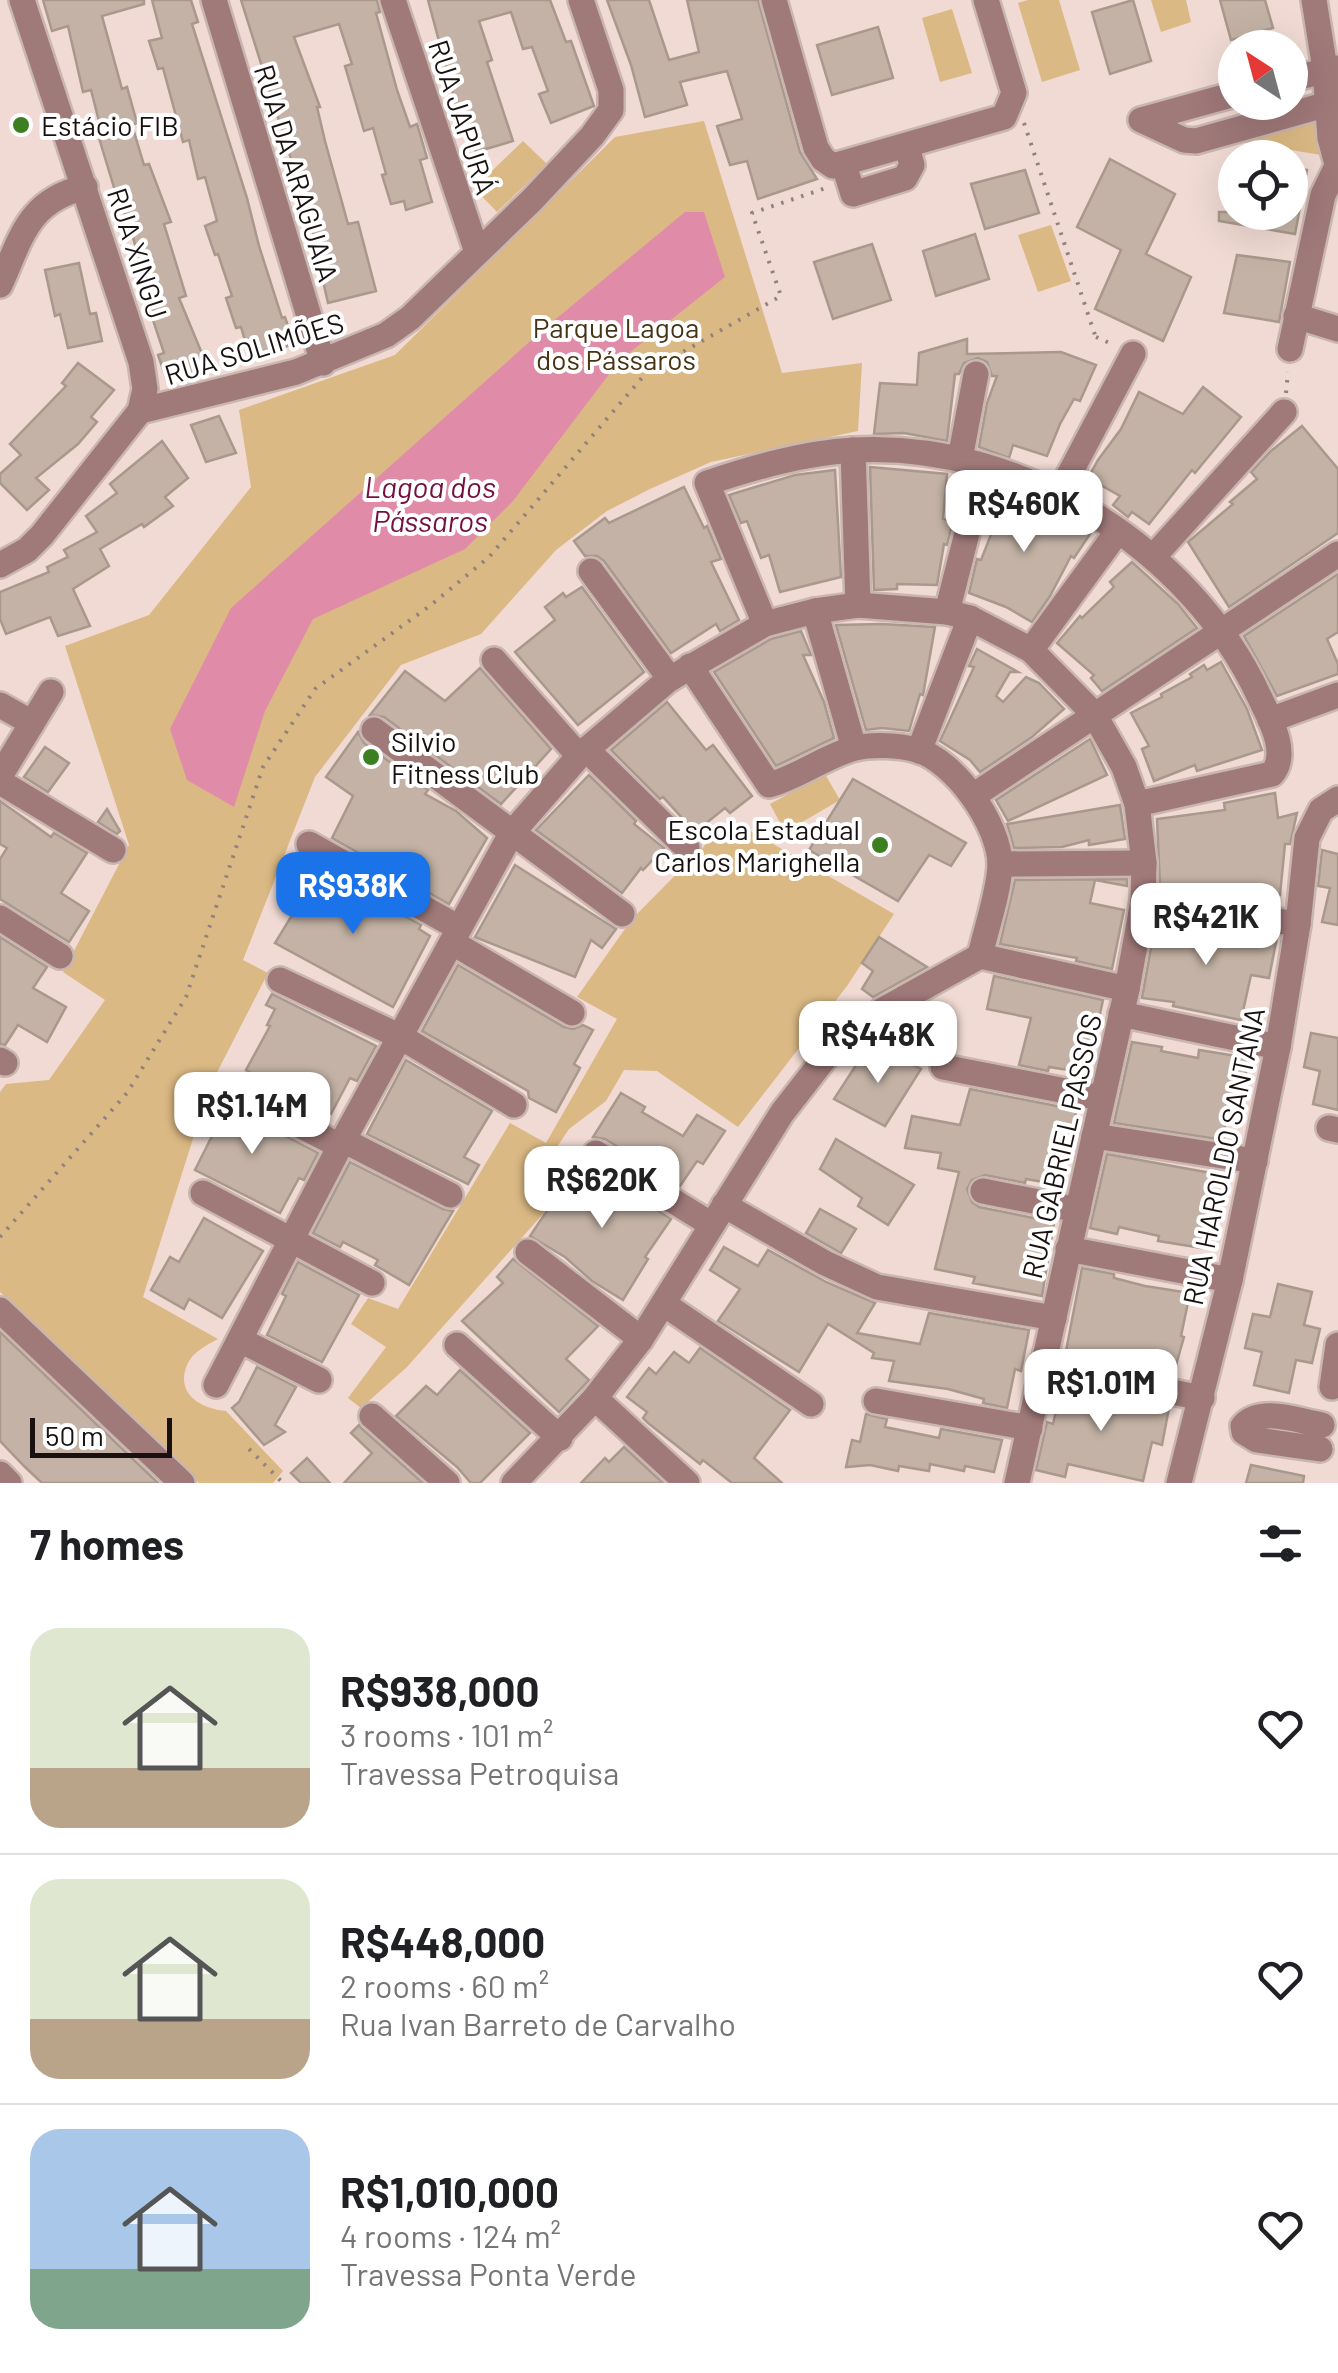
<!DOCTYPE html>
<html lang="en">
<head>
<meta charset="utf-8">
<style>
	body { margin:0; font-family:Barlow,sans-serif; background:#f6f6f6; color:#202124; height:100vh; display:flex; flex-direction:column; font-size:38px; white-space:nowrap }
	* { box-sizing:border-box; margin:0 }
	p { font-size:32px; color:#757577 }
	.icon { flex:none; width:55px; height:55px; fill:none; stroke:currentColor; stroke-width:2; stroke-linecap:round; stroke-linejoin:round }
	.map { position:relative; height:1483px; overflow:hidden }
	.side { display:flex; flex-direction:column; background:#fff; flex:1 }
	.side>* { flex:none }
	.needle { width:65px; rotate:324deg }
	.controls { position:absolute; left:1218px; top:30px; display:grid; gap:20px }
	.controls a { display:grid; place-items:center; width:90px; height:90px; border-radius:50%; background:#fff; box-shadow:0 10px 40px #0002; font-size:50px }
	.scale { position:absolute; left:30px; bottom:25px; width:142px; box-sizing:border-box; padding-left:10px; border:5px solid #18110f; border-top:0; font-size:28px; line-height:35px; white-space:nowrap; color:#18110f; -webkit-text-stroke:8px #fff; paint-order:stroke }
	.price { position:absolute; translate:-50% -85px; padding:0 22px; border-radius:20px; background:#fff; color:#222; font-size:32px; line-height:65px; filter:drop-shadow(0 2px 5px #0008) }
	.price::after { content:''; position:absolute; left:50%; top:60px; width:30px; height:22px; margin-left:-15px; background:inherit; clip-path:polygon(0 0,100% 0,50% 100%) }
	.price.active { background:#1a73e8; color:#fff }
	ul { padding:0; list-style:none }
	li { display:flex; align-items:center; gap:30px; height:250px; padding:0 30px }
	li+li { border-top:2px solid #e0e0e0 }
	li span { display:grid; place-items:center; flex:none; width:280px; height:200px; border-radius:30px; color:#555 }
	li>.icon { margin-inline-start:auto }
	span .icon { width:120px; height:120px; fill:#fffc; stroke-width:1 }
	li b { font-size:42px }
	h2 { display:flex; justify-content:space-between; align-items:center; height:120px; padding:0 30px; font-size:42px }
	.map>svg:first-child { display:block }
	.green { fill:#dbb984 }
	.water { fill:#e08ca9 }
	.building { fill:#c3b2a5; stroke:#a9988c; stroke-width:2.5 }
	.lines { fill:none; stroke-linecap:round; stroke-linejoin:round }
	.minor-casing { stroke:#c9b6b0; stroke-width:30 }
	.path { stroke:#92827e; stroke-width:4; stroke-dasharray:2.5 8; stroke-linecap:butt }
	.minor { stroke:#a07979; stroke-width:25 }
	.poi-dot { fill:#3c7f20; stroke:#fff; stroke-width:4 }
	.labels { text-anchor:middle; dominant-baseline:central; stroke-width:8; stroke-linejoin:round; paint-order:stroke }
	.street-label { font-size:28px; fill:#18110f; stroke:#fff }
	.poi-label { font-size:28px; fill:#18110f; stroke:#fff; text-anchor:start }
	.park-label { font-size:28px; fill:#463312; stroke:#fff }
	.water-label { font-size:30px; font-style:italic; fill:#741040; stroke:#fff }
</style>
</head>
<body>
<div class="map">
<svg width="1338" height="1483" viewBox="0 0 1338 1483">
	<rect width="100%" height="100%" fill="#f0dad3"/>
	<g class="green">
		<polygon points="1028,0 1059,0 1080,70 1042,82 1018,3"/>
		<polygon points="1151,0 1186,0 1191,22 1161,32"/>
		<polygon points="952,9 972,73 940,82 922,18"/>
		<polygon points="1315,118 1321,155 1231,140"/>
		<path d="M704 121 782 373 862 363 858 431 711 462 650 489 607 511 556 550 481 634 401 665 315 777 243 960 268 973 209 1088 143 1297 218 1339C207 1345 192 1352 187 1365 175 1394 201 1409 226 1411L283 1471 273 1483H199L0 1292V1092L6 1084 49 1080 105 1000 63 972 129 845 65 646 149 615 251 487 239 410 395 355 615 137Z"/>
		<polygon points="523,141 547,164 497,212 474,188"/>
		<polygon points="1051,225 1071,281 1038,292 1018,235"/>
		<polygon points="825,774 840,800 785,832 770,804"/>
		<polygon points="726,824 742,826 894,914 847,986 738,1127 657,1071 624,1070 606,1101 569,1129 531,1186 550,1206 407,1367 361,1408 348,1398 386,1347 351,1324 368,1298 398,1309 510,1123 546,1143 617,1019 577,997 632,919"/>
	</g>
	<polygon class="water" points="685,212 704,212 725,277 619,361 513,501 465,549 313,619 265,711 234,807 187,780 170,729 231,608 545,328"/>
	<g class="building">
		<polygon points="43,0 144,0 144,4 102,16 122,89 127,87 137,123 132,125 144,165 149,164 171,222 164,224 186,296 179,298 208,368 167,381 158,355 164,353 152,317 155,316 132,234 121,204 119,204 99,138 103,137 91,90 83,92 68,26 52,31"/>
		<polygon points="152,0 191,0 198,22 192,24 247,198 259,246 282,318 285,317 294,344 250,358 241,327 236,328 226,298 232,296 218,254 215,255 205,226 217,221 205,177 198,179 189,140 183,142 163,68 158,69 149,41 162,38"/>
		<polygon points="241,0 377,0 380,12 376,13 397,90 410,127 417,124 427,158 420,160 432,202 406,210 404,201 391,204 382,175 386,174 373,128 364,131 345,66 352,64 339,24 294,37 320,107 317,107 325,141 348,224 358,222 376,291 328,303 321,272 324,271 299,184"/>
		<polygon points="428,0 550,0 566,42 571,41 594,106 551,123 539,94 548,91 532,47 523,49 511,12 479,21 492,60 487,62 513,141 476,152 462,110 458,112"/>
		<polygon points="607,0 649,0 669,60 699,52 687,0 758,0 800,152 817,179 758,199 747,161 730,165 717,126 742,119 727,71 680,82 687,105 645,117 631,65"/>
		<polygon points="1133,0 1151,61 1110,74 1092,12"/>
		<polygon points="1220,0 1265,0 1273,28 1231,40"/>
		<polygon points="878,27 893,78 832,95 817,45"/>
		<polygon points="1110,159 1175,194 1146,254 1191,277 1163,341 1095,309 1121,250 1077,227"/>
		<polygon points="1290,167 1307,170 1295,234 1219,221 1219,212 1290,212"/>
		<polygon points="1025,170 1039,213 985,229 971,184"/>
		<polygon points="975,234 989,279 936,296 923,251"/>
		<polygon points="872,244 891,300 833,319 814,262"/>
		<polygon points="1237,255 1290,262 1279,322 1224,313"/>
		<polygon points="79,263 90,314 96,313 102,341 68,348 60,314 55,316 45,270"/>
		<polygon points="967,339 967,354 1061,352 1096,365 1080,401 1074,399 1060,424 1047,456 1013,445 1009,458 979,447 987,403 997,376 992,376 987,362 978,358 964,363 959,374 955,374 947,441 904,433 874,434 880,383 917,385 919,353"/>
		<polygon points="78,363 114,390 91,417 97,422 78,444 36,478 49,490 27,510 0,483 0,474 21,455 10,444 66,386 62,383"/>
		<polygon points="1203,387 1241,417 1195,473 1192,470 1149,524 1132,512 1128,517 1113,505 1120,496 1088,478 1098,460 1121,429 1139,392 1183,414"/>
		<polygon points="219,416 236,453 206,462 191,425"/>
		<polygon points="1302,426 1338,469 1338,533 1229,607 1188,542 1233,504 1230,502 1257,479 1251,472 1271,451"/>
		<polygon points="162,441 188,478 165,497 173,506 144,527 142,524 100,549 109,566 73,589 90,626 58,636 50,617 6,634 0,619 0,592 49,572 47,567 68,557 64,550 97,532 86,516 117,493 110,484"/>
		<polygon points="870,467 947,474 943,519 953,521 947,545 944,544 937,585 897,584 897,589 874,590"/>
		<polygon points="835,470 841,577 780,592 769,555 761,558 747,521 741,523 729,495 795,475"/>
		<polygon points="684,487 704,528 707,526 721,559 711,562 739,620 720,631 716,624 671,653 604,561 597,556 585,556 574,541 605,518 609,523"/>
		<polygon points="1000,489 1030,500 1090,534 1074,558 1071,556 1050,596 1032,622 1006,607 969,593 977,559 981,560 996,522 990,519 990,513"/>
		<polygon points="1132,562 1178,604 1197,628 1102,691 1091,678 1094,675 1057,643 1080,616 1082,618 1114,587 1110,582"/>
		<polygon points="1338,574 1338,632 1327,639 1338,664 1338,674 1277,696 1244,636"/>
		<polygon points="582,587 644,672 578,725 515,652 555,620 545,607 563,593 566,597"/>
		<polygon points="882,624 935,627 923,695 920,694 909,731 882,728 866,730 836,625"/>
		<polygon points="801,631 811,655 803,655 824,702 834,738 776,766 714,672 771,639"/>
		<polygon points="977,649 1018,672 1010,672 996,696 1003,702 1026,677 1039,683 1064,709 1032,737 980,772 970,760 940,741 974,667 969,666"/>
		<polygon points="1221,662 1247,709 1262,750 1197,771 1195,765 1154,781 1142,749 1149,746 1131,713 1162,697 1161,694 1192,677 1190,674 1204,665 1207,670"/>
		<polygon points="480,668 551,749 501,804 384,717 370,715 405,671 445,701"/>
		<polygon points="667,702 706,750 713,745 752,796 730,813 725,808 695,832 663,797 660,799 611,750"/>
		<polygon points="358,732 364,743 428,790 425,794 456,811 487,838 449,904 332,838 353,796 326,777"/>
		<polygon points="1090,739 1107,775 1008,821 996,800"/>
		<polygon points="45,747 69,763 48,792 24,777"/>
		<polygon points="589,775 636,821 634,824 664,848 643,870 641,868 622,893 536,830"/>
		<polygon points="853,779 966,843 951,866 929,855 898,901 809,850"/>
		<polygon points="1275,793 1278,818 1297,813 1290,844 1285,844 1280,895 1212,895 1160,887 1157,819 1225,810 1224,803"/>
		<polygon points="0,801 51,837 54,833 87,853 61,893 89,911 69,942 0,899 0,859 7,848 0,844"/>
		<polygon points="1120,805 1125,839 1089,845 1089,840 1062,847 1014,848 1008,827 1007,824"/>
		<polygon points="107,809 120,831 117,834 98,822"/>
		<polygon points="1322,850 1338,854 1338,925 1322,922 1330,888 1318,886"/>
		<polygon points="309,865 421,925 419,929 430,936 393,1007 275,943 302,899 294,895"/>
		<polygon points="515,865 616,929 602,948 591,940 575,977 475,937"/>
		<polygon points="1127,879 1127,886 1095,880 1090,903 1124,910 1112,969 1076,961 1077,958 1000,944 1015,880"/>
		<polygon points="1156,920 1245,938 1246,933 1277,937 1269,978 1251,975 1241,1020 1173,1006 1174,1002 1142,998"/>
		<polygon points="0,937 47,967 33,988 66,1007 47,1042 18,1025 5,1045 0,1044"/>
		<polygon points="879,937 927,967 873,997 862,989 873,971 862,963"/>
		<polygon points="458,965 564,1027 573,1029 583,1025 593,1030 574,1064 580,1068 556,1112 529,1098 528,1091 422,1031"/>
		<polygon points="994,976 1103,1000 1095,1037 1089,1035 1081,1072 1049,1067 1048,1071 1019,1065 1031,1018 987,1009"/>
		<polygon points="272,994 376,1046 357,1081 350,1078 331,1114 274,1089 276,1087 246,1070 270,1026 267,1025 275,1009 266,1005"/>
		<polygon points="1311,1033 1338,1038 1338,1110 1313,1104 1320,1071 1304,1067"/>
		<polygon points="1132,1042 1162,1047 1161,1051 1198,1058 1199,1050 1249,1058 1242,1091 1236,1090 1232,1114 1227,1113 1223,1140 1114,1123"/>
		<polygon points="866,1050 880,1058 885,1051 921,1069 885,1126 834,1099"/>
		<polygon points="406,1060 492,1111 464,1157 479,1165 468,1184 367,1134"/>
		<polygon points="970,1089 1077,1110 1067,1142 1060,1185 1026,1179 1025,1183 985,1175 972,1180 967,1189 972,1202 979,1207 1054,1222 1042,1296 973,1283 975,1277 935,1269 959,1172 938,1168 941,1153 905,1148 912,1116 960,1125"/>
		<polygon points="621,1093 645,1107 642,1112 683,1136 697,1115 725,1131 703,1164 697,1161 680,1186 605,1139 593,1137"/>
		<polygon points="213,1095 220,1102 318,1153 304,1180 299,1178 280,1213 195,1170 214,1132 198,1124"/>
		<polygon points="836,1139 914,1185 888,1225 858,1206 862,1198 820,1169"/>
		<polygon points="1107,1154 1211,1173 1203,1208 1210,1209 1202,1248 1158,1241 1159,1236 1119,1227 1117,1234 1090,1228"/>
		<polygon points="350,1162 443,1209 453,1211 409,1285 375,1265 378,1260 343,1242 340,1247 313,1233"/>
		<polygon points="584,1164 671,1219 645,1257 648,1259 623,1300 592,1281 565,1257 530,1236 555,1199 560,1202"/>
		<polygon points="820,1209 856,1229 841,1253 806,1233"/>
		<polygon points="204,1218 263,1251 222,1318 189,1299 184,1309 151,1290 170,1257 179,1262"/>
		<polygon points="724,1247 758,1266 768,1250 826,1282 875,1303 857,1333 920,1344 929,1313 1029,1330 1021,1371 1015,1369 1007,1408 983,1403 984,1399 948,1389 889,1381 894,1361 872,1358 874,1353 828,1324 799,1372 718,1321 740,1289 710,1270"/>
		<polygon points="513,1259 598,1326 566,1359 589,1380 559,1412 462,1321 503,1283 497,1277"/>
		<polygon points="298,1262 359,1295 322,1362 267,1335 286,1296 282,1294"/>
		<polygon points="1082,1268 1114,1274 1114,1278 1145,1286 1190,1293 1181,1336 1184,1337 1174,1372 1123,1360 1122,1364 1096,1359 1097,1356 1066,1351"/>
		<polygon points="1278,1284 1312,1292 1304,1325 1320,1329 1312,1363 1296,1360 1289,1393 1254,1385 1262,1352 1245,1348 1253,1314 1270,1317"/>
		<polygon points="0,1332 158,1483 42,1483 25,1467 0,1441"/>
		<polygon points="700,1348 790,1410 754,1458 782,1483 732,1483 703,1460 700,1464 648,1423 643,1418 647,1412 627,1397 649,1368 656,1374 674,1352 689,1363"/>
		<polygon points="257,1367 296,1387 275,1425 285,1432 264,1445 232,1408 239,1402"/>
		<polygon points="460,1370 530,1433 480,1483 471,1483 457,1467 396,1416 426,1386 437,1395"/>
		<polygon points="1062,1386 1169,1408 1162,1445 1152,1442 1143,1481 1068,1464 1065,1477 1036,1470 1047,1422 1053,1424"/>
		<polygon points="866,1414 887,1419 885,1427 939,1438 941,1429 1002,1440 994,1472 965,1466 964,1471 930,1464 929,1471 899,1466 898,1471 870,1465 846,1467 852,1440 860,1442"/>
		<polygon points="359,1425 361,1428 423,1483 344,1483 372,1453 351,1433"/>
		<polygon points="624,1447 663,1483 581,1483 605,1458 609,1462"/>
		<polygon points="307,1458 330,1483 301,1483 291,1473"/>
		<polygon points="1251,1465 1304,1476 1303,1483 1246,1483"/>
	</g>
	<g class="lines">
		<g class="minor-casing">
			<g id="minor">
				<polyline points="22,0 141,362 145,389 140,411"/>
				<polyline points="214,0 323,363"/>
				<polyline points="393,0 477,252"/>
				<polyline points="774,0 816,148 823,159 833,166 1004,117 1014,93 986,0"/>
				<polyline points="1314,0 1325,69 1330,138 1338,168"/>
				<polyline points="1290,79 1338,68"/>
				<polyline points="1235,94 1141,120 1184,140 1196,141 1328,104"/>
				<polyline points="844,165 853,194 905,178 912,165 907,147"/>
				<path d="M0 285C22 236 28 201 85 187"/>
				<polyline points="1296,316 1338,329"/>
				<polyline points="1290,349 1323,195 1337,166"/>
				<polyline points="853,450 858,605"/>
				<polyline points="960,459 976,374"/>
				<polyline points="1059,494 1133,354"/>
				<polyline points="1154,556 1284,412"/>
				<polyline points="0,565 27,550 42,535 140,411 296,372 386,335 410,318 532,200 592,136 611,110 611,90 581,0"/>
				<polyline points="591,571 670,679"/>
				<polyline points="815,611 854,748"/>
				<polyline points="947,612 984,466"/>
				<path d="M765 624 707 483C755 467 804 453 854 450 1019 441 1190 547 1259 696 1269 717 1290 753 1272 774L1137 804"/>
				<polyline points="1031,650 1118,531"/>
				<polyline points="494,660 579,756"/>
				<path d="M690 666 769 785C799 777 825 756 855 748 873 744 899 745 917 750 955 761 1000 825 1000 865 999 892 986 929 980 956"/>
				<polyline points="0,705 32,723"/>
				<polyline points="1270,720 1338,695"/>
				<polyline points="374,730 622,914"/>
				<polyline points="586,749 687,848"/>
				<polyline points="919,751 970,618"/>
				<polyline points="0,776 51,692"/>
				<polyline points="0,782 113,850"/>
				<polyline points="973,796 1338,554"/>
				<polyline points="309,844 459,928"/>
				<polyline points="1000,864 1144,863"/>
				<polyline points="1143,901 1298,924"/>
				<polyline points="0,918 60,956"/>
				<polyline points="453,943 572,1013"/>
				<polyline points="980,956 1127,989"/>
				<polyline points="280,980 401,1037 514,1105"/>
				<polyline points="1121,1014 1278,1047"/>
				<polyline points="0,1060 5,1063"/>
				<polyline points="943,1067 1101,1098"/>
				<polyline points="227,1088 340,1146"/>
				<polyline points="1329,1128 1338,1130"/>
				<polyline points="1094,1136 1255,1161"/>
				<polyline points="343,1140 450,1195"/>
				<polyline points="596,1153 712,1225"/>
				<polyline points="983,1191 1078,1210"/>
				<polyline points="203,1193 372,1283"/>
				<polyline points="724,1205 825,1263 877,1287 1054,1318"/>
				<polyline points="1068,1249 1230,1280"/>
				<polyline points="528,1252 641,1339"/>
				<polyline points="664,1304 811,1404"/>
				<polyline points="0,1310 182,1483"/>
				<polyline points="240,1340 319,1380"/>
				<polyline points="457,1345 560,1438"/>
				<polyline points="1043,1366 1202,1398"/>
				<polyline points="216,1385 340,1146 511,834 579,756 668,680 765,624 815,611 858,605 947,612 970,618 1031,650 1094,714 1124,767 1137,804 1144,863 1143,901 1127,989 1017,1483"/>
				<polyline points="1332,1387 1338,1345"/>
				<polyline points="595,1398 687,1483"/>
				<polyline points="876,1401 1030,1428"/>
				<polyline points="372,1416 447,1483"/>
				<path d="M1320 1449 1257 1440 1244 1432 1243 1426C1261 1406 1298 1421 1322 1425"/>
				<polyline points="0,1474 9,1483"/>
				<polyline points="514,1483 595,1398 641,1339 782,1113 828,1054 842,1039 883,1010 980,956"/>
				<polyline points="1179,1483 1230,1280 1278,1047 1298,924 1307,838 1321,810 1338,799"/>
			</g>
		</g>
		<g class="path">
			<polyline points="1024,123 1097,341"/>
			<polyline points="1096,337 1114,345"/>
			<polyline points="1286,393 1288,372"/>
			<polyline points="0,1237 127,1093 186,997 263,767 315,689 431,605 489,557 646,373 781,296 752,213 829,187"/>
			<polyline points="249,1449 283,1483"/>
		</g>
		<use href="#minor" class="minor"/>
	</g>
	<g class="poi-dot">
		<circle cx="21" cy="125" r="10"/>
		<circle cx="371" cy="757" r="10"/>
		<circle cx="880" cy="845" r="10"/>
	</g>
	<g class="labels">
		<g class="street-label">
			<text transform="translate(463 117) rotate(72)">RUA JAPURÁ</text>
			<text transform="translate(297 173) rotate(73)">RUA DA ARAGUAIA</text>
			<text transform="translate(138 253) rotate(72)">RUA XINGU</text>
			<text transform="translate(254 348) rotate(-17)">RUA SOLIMÕES</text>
			<text transform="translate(1061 1146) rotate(-77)">RUA GABRIEL PASSOS</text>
			<text transform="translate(1223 1156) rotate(-78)">RUA HAROLDO SANTANA</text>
		</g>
		<g class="poi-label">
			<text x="41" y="125">Estácio FIB</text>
			<text x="391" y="741">Silvio<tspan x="391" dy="32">Fitness Club</tspan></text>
			<text x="860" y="829" text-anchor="end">Escola Estadual<tspan x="860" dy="32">Carlos Marighella</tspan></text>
		</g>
		<g class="park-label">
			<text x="616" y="327">Parque Lagoa<tspan x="616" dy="32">dos Pássaros</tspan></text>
		</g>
		<g class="water-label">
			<text x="430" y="486">Lagoa dos<tspan x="430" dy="34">Pássaros</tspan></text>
		</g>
	</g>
</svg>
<div class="controls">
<a><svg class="needle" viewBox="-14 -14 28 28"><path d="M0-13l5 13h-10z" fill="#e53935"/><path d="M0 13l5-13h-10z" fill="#757577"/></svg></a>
<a><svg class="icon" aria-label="locate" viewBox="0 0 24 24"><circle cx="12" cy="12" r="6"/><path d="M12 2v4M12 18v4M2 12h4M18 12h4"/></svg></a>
</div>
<div class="scale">50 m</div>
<b class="price" style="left:1024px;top:555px">R$460K</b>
<b class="price active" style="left:353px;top:937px">R$938K</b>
<b class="price" style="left:1206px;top:968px">R$421K</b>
<b class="price" style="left:878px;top:1086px">R$448K</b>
<b class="price" style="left:252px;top:1157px">R$1.14M</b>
<b class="price" style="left:602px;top:1231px">R$620K</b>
<b class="price" style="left:1101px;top:1434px">R$1.01M</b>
</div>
<section class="side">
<h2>7 homes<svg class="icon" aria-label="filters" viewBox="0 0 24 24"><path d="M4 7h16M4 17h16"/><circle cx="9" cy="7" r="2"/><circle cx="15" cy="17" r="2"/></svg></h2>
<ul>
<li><span style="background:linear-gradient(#dfe7d0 70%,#b9a48a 0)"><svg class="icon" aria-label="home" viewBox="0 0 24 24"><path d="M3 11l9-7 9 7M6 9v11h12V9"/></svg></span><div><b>R$938,000</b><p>3 rooms · 101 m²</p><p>Travessa Petroquisa</p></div><svg class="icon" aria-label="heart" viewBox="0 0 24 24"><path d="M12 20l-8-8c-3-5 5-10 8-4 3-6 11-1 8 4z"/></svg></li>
<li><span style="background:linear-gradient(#dfe7d0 70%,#b9a48a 0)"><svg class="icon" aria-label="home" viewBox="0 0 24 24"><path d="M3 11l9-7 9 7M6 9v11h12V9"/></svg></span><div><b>R$448,000</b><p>2 rooms · 60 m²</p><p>Rua Ivan Barreto de Carvalho</p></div><svg class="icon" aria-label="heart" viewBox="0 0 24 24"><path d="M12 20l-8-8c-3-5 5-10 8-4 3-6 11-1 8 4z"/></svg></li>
<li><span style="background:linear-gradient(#a9c7e8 70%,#7fa58c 0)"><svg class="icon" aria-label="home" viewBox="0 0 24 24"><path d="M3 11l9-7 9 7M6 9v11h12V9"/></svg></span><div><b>R$1,010,000</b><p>4 rooms · 124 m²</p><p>Travessa Ponta Verde</p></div><svg class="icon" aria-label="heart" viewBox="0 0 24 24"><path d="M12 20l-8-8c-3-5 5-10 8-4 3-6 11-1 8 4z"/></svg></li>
</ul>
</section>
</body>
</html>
